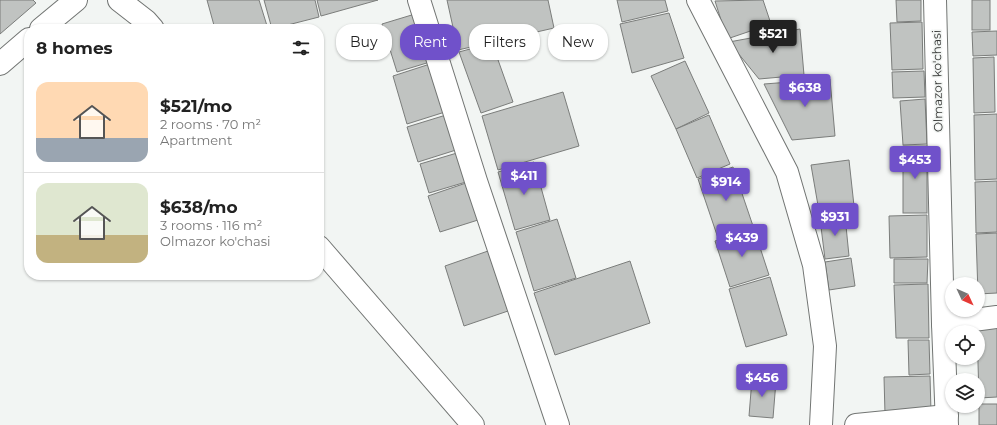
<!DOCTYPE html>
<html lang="en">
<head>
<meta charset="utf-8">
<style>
	body { margin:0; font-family:Montserrat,sans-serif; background:#f2f2f2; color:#222; height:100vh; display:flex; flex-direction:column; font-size:15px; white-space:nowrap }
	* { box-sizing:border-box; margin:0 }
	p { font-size:13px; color:#767676 }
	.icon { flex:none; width:22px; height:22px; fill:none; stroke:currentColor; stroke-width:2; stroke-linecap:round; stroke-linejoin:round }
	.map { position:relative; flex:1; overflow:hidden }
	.side { position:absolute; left:24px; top:24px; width:300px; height:256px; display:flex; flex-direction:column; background:#fff; border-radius:16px; box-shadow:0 1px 3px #0004 }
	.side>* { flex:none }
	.top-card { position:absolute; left:336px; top:24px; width:380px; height:36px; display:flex; gap:8px }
	.needle { width:26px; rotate:134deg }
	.fabs { position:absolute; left:945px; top:277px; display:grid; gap:8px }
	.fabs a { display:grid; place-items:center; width:40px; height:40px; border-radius:50%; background:#fff; box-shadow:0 1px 3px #0004; font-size:20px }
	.price { position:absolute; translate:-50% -34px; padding:0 9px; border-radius:4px; background:#7051ca; color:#fff; font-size:13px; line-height:26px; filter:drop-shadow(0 1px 2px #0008) }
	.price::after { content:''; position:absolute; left:50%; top:24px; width:12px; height:9px; margin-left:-6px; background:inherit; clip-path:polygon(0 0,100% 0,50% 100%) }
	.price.active { background:#222; color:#fff }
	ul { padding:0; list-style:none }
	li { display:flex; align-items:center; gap:12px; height:100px; padding:0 12px }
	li+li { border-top:1px solid #e0e0e0 }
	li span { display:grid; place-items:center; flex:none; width:112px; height:80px; border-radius:12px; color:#555 }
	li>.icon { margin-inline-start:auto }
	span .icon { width:48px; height:48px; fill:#fffc; stroke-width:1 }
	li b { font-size:17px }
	h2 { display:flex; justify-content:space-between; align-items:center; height:48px; padding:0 12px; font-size:17px }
	.chip { padding:0 14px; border-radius:16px; background:#fff; box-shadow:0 1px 3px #0004; font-size:14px; line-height:36px }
	.chip.active { background:#7051ca; color:#fff }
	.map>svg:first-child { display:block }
	.building { fill:#c0c3c1; stroke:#7b7d7b }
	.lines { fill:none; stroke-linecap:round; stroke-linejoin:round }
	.minor-casing { stroke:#727573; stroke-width:24 }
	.minor { stroke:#fff; stroke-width:22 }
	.labels { text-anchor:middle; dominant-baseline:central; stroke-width:3; stroke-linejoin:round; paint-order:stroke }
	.street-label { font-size:12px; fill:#373837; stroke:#f2f5f3 }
</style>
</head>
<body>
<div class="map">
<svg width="997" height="425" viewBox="0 0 997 425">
	<rect width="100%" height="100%" fill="#f2f5f3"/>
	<g class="building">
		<polygon points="0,0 33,0 36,3 0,34"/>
		<polygon points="207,0 259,0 268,29 215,29"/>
		<polygon points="264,0 315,0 319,17 272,29"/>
		<polygon points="317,0 378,0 321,16"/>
		<polygon points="447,0 548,0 554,28 458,50"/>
		<polygon points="617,0 665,0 668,11 622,22"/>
		<polygon points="763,0 771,24 727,39 715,1"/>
		<polygon points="896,0 921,0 921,21 897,22"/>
		<rect x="972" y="0" width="18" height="30"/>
		<polygon points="669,13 684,58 632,73 620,24"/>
		<polygon points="415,14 430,62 397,72 382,24"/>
		<polygon points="922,22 923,69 892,70 890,23"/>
		<polygon points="800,29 804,75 759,79 729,42"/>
		<polygon points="997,31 997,55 973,56 972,32"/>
		<polygon points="492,43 513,102 481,113 459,52"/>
		<polygon points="994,57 995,112 974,113 973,58"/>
		<polygon points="685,61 709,113 676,129 651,76"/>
		<polygon points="430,64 445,112 407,124 393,76"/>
		<polygon points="924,71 925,97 893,98 892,72"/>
		<polygon points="830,79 835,136 792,140 764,84"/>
		<polygon points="563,92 579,146 498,170 482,116"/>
		<polygon points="925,99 927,144 903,145 900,101"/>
		<polygon points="997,114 997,179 975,180 974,115"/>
		<polygon points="446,115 456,150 418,162 407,127"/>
		<polygon points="709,115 730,164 697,178 676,129"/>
		<rect x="903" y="146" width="24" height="67"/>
		<polygon points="457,153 466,182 429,193 420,164"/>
		<polygon points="849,160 855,215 820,217 811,165"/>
		<polygon points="534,162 550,220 515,230 498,172"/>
		<polygon points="733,167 753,226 718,238 698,179"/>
		<polygon points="997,181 997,232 976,233 975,182"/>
		<polygon points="466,183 478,220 440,232 428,196"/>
		<polygon points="927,215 927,257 890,258 889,216"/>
		<polygon points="845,216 849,256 825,259 820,219"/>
		<polygon points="557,219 576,278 534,291 516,232"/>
		<polygon points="754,229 769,275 730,287 715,241"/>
		<polygon points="997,233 997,293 978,294 976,234"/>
		<polygon points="488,251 508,311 464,326 445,266"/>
		<polygon points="851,258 855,286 829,290 825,262"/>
		<polygon points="894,259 928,259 927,283 894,283"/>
		<polygon points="630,261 650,323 555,355 534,293"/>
		<polygon points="770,277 787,335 746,347 729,289"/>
		<polygon points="928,284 929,338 896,338 894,285"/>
		<polygon points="977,328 997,328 997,397 979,398"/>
		<polygon points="908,340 929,340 930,374 909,375"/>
		<polygon points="930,376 931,412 885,414 884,377"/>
		<polygon points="752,379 776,381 773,418 749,416"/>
		<rect x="979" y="404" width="18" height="21"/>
	</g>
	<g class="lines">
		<g class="minor-casing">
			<g id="minor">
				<polyline points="119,0 146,21 153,29"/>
				<polyline points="419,0 476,181 558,425"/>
				<polyline points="698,0 787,172 814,265 825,346 821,425"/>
				<polyline points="935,0 943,324 947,425"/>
				<polyline points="41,29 76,0"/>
				<polyline points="0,64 29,39"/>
				<polyline points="319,247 473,425"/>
				<polyline points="943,324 997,317"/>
				<polyline points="856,425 947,416"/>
			</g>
		</g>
		<use href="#minor" class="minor"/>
	</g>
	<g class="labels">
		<g class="street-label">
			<text transform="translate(937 81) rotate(-91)">Olmazor ko'chasi</text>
		</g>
	</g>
</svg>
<div class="fabs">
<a><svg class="needle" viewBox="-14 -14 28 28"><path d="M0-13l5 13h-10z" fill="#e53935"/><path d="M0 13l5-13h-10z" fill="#767676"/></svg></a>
<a><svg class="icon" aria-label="locate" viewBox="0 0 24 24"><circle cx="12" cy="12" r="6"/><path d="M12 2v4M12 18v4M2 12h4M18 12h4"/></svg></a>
<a><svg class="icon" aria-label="layers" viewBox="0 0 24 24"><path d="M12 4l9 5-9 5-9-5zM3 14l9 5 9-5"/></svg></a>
</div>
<b class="price active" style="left:773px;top:54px">$521</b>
<b class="price" style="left:805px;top:108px">$638</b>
<b class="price" style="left:915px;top:180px">$453</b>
<b class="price" style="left:524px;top:196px">$411</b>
<b class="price" style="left:726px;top:202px">$914</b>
<b class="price" style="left:835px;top:237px">$931</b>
<b class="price" style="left:742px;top:258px">$439</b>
<b class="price" style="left:762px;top:398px">$456</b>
<div class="top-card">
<a class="chip">Buy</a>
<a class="chip active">Rent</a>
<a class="chip">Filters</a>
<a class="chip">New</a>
</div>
<section class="side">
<h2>8 homes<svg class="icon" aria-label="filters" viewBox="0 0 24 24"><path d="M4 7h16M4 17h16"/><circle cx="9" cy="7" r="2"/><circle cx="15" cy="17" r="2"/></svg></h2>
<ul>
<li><span style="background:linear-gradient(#ffd9b3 70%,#9aa5b1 0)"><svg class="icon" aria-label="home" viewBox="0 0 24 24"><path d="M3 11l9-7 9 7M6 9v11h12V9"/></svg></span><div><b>$521/mo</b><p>2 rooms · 70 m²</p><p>Apartment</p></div></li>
<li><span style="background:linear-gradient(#dfe7d0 65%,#c2b280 0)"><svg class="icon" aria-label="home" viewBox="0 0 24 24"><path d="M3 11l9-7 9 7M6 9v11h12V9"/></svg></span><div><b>$638/mo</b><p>3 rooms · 116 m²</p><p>Olmazor ko'chasi</p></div></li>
</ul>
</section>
</div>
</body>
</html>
